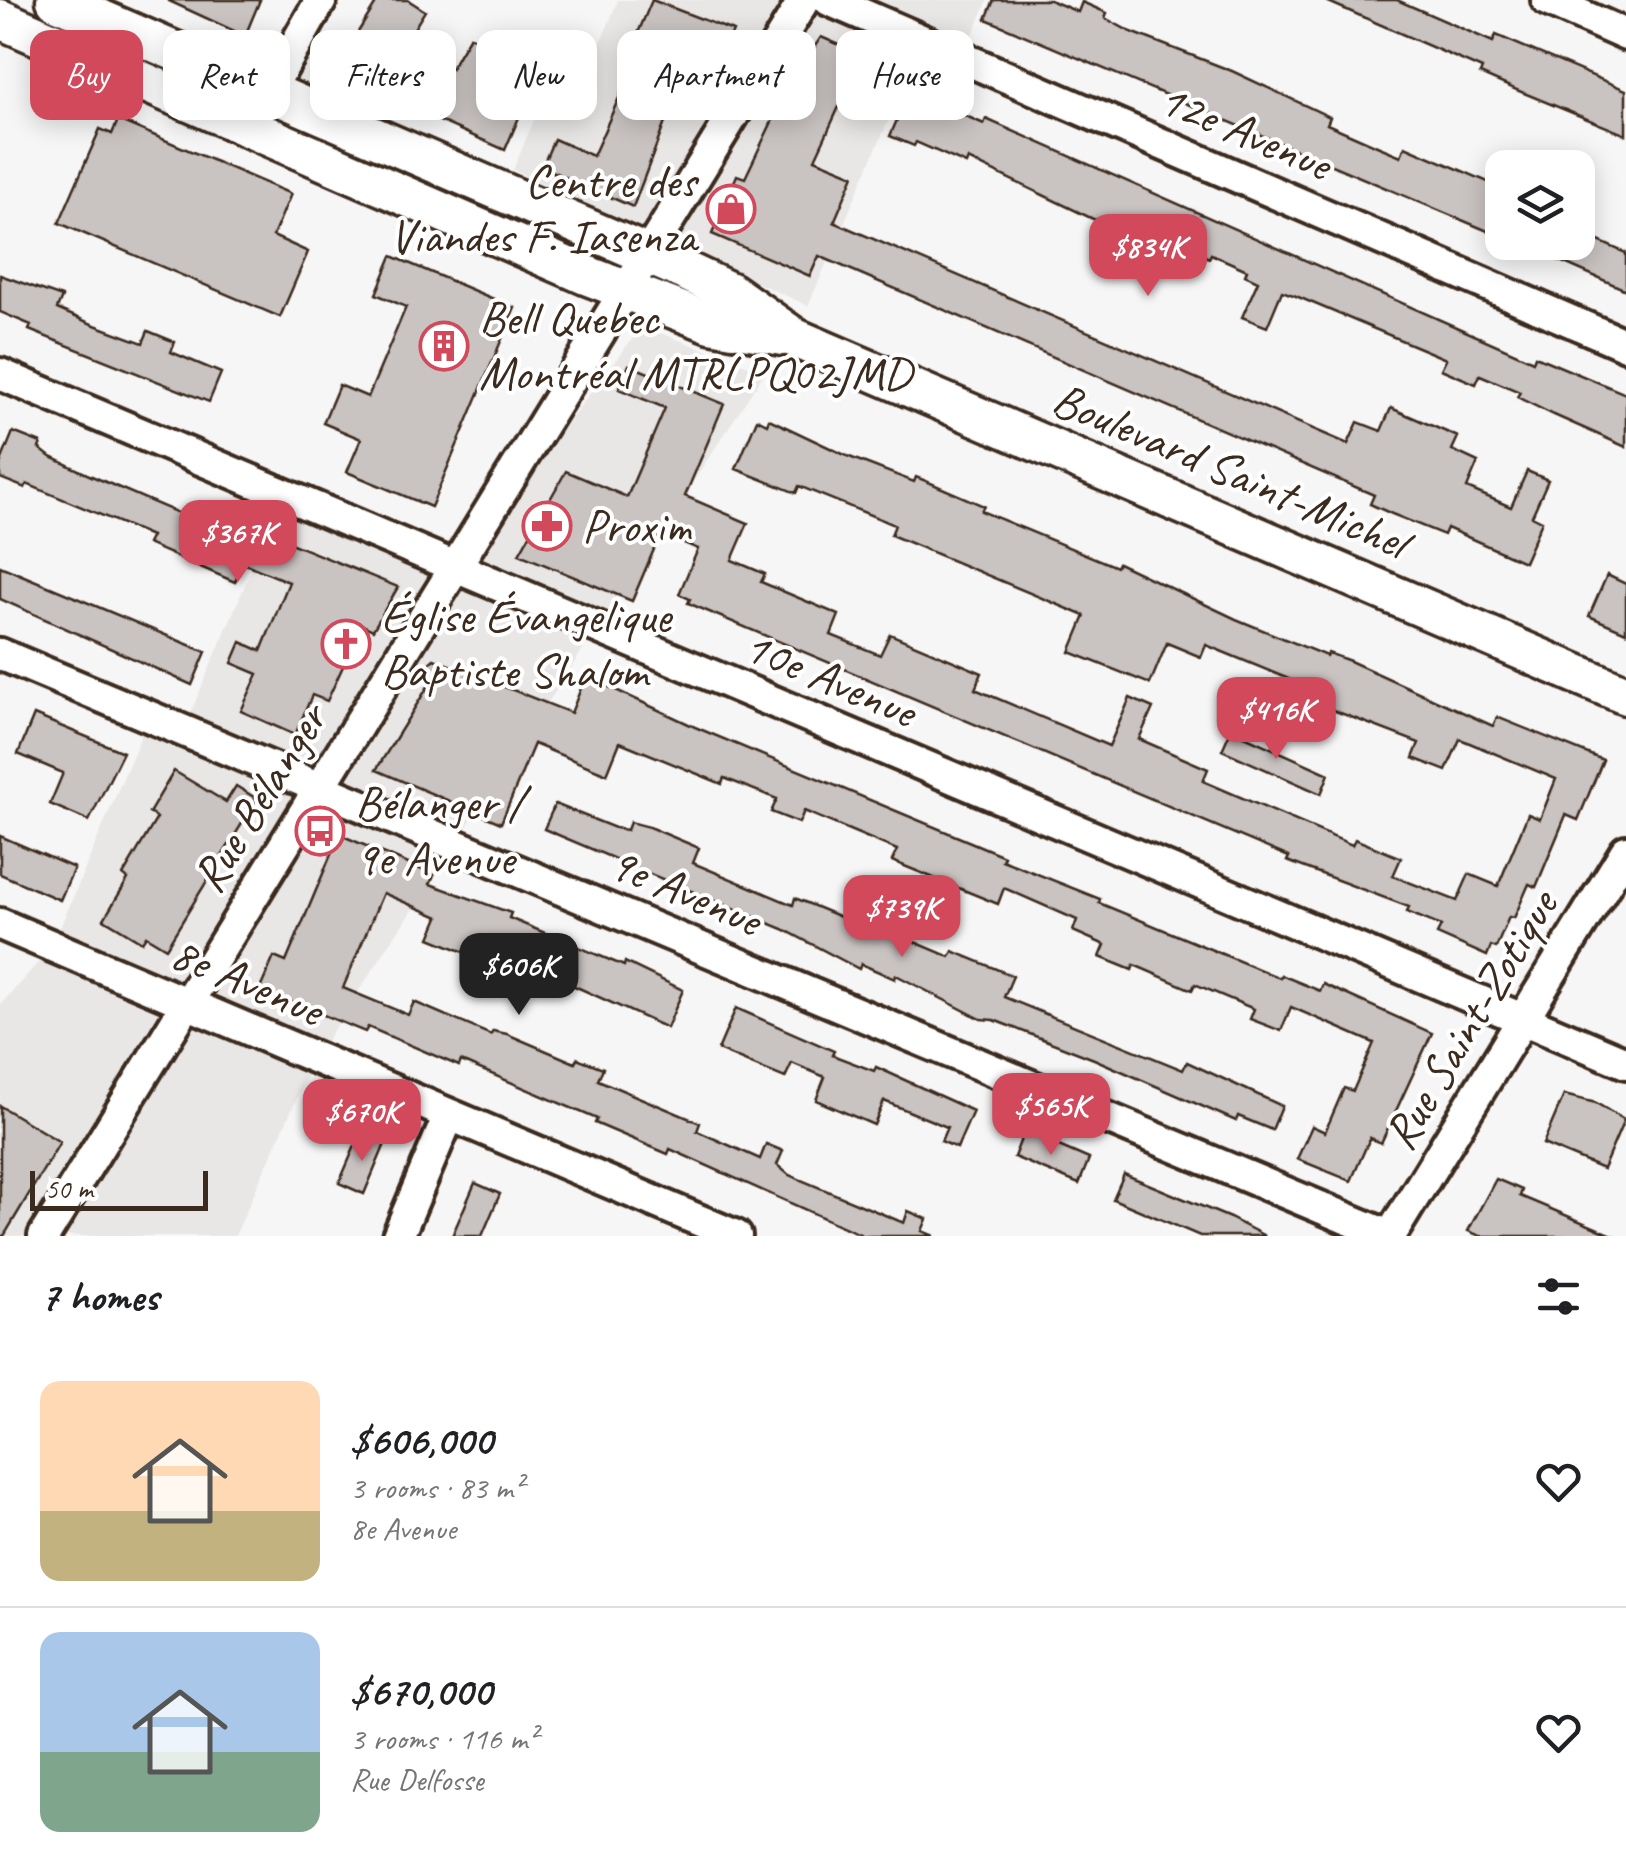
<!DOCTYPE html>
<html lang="en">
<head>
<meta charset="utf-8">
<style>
	body { margin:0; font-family:Caveat,sans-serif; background:#f6f6f6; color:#202124; height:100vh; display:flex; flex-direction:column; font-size:38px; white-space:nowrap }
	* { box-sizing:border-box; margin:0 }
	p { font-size:32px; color:#757577 }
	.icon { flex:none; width:55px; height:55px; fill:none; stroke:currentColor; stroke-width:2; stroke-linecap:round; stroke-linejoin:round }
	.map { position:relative; height:1236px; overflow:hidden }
	.panel { display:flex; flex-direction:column; background:#fff; flex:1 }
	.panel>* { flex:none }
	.hud { position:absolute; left:30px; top:30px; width:1000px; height:90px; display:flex; gap:20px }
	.tools { position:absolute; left:1485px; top:150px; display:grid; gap:20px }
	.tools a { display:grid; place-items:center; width:110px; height:110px; border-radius:20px; background:#fff; box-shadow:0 5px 25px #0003; font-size:50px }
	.scale { position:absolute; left:30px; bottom:25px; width:178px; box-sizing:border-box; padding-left:10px; border:5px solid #3b2a1e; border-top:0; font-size:28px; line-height:35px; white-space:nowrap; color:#3b2a1e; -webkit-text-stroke:8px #fff; paint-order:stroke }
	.price { position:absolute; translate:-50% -85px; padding:0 22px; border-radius:20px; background:#d1495b; color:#fff; font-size:32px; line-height:65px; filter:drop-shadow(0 2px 5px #0008) }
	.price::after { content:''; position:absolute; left:50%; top:60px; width:30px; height:22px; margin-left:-15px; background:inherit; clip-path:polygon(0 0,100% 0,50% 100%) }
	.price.current { background:#222; color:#fff }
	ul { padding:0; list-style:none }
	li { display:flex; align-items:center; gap:30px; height:250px; padding:0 40px }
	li+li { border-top:2px solid #e0e0e0 }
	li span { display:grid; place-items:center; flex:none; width:280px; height:200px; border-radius:20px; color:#555 }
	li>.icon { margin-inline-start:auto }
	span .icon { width:120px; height:120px; fill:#fffc; stroke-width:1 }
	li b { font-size:42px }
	h2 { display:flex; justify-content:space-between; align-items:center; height:120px; padding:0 40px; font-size:42px }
	.chip { padding:0 35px; border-radius:20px; background:#fff; box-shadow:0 5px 25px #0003; font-size:35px; line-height:90px }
	.chip.current { background:#d1495b; color:#fff }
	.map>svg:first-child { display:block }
	.built { fill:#e9e7e6 }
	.building { fill:#c9c3c1; stroke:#3b2a1e; stroke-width:2.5 }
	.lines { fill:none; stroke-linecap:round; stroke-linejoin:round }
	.minor-casing { stroke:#3b2a1e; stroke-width:38 }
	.major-casing { stroke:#3b2a1e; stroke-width:45 }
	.minor { stroke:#fff; stroke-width:30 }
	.major { stroke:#fff; stroke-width:38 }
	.labels { text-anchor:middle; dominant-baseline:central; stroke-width:8; stroke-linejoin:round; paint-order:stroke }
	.street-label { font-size:48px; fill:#3b2a1e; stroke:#fff }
	.poi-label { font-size:48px; fill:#3b2a1e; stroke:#fff; text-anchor:start }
</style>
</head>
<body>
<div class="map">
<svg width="1626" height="1236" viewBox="0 0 1626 1236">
	<rect width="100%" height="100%" fill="#f7f6f6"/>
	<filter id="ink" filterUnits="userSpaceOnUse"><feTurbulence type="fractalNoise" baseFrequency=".01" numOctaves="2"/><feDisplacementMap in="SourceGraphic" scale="20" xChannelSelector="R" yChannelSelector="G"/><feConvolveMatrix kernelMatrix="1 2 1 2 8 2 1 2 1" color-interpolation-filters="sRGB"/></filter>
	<g filter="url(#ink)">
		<g class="built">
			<polygon points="618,0 988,0 963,57 923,41 808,306 513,170 563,51 592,64"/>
			<polygon points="647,328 765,372 315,1058 235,1236 0,1236 0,1005 52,947 150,714 184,728 283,496 455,568 639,330"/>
		</g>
		<g class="building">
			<polygon points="167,0 260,0 245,36"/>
			<polygon points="378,0 408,0 425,11 407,40 451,68 470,36 486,46 479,64 532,87 505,150 392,100 396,93 335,55 347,37 353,40"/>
			<polygon points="652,0 733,31 722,58 694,46 633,207 542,167 554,139 593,156 635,62 627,59"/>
			<polygon points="994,0 1050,0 1078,12 1082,2 1107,13 1105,18 1129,31 1232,71 1330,117 1327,124 1377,146 1401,156 1405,146 1502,188 1502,237 986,19"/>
			<polygon points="1324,0 1397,0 1493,42 1496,35 1626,90 1626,135 1519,91 1480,74 1482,69"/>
			<polygon points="821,37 900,71 896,81 959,113 984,124 986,119 1533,361 1535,356 1626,394 1626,447 1554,415 1517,397 1520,392 1480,375 1476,384 1441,369 1446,359 1296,296 1282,291 1267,327 1242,317 1258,281 1245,275 1247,270 1211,254 1209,258 1123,217 1119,227 1093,219 968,159 966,164 916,142 914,146 890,136 904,104 867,89 856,115 839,107 815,159 854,175 834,222 1348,444 1358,422 1381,431 1391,408 1458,437 1452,450 1478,462 1467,488 1511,507 1527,471 1548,480 1532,516 1542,521 1524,562 1447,528 1444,535 1392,514 1370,504 1374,495 819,256 810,276 712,234 737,175 745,178 791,82"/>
			<polygon points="118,120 291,194 273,236 308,252 280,317 59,223 100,129 112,134"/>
			<polygon points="1578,232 1626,253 1626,290 1517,242 1578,242"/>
			<polygon points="392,256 515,308 431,507 347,472 361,439 323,423 339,385 368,397 406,307 376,294"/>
			<polygon points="0,275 62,297 57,309 92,324 143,343 148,331 175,342 171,352 221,373 209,402 29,330 31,325 0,312"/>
			<polygon points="629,365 724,404 685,496 748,523 732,560 765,574 761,582 839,615 831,635 880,655 890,634 982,673 975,689 1109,746 1130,698 1153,708 1139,739 1208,769 1203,781 1352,845 1355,839 1401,858 1393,876 1457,901 1469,874 1498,886 1528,814 1540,819 1556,779 1460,739 1446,771 1413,758 1419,743 1296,696 1301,684 1206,645 1201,657 1167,643 1150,684 1070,652 1085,616 891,535 895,525 799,486 796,493 736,469 757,419 767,424 769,419 847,456 914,482 916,477 926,481 984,506 981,511 1116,567 1118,563 1236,619 1326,656 1328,653 1350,661 1493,726 1497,717 1603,760 1578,820 1566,815 1536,887 1529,884 1514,918 1509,917 1496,948 1491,946 1487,956 1437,934 1441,926 1407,912 1409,907 1287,861 1289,857 688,603 690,599 679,594 698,549 661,533 632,601 519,554 566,471 627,497 665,408 619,389"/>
			<polygon points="13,432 41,443 39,448 49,456 87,474 281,557 288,542 398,587 373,630 362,625 327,701 312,695 295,735 241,711 258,674 232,663 241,642 261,651 289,582 243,563 235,582 147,544 151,536 27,484 25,488 0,478 0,464"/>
			<polygon points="0,566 206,652 192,685 0,599"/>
			<polygon points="1607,575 1626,584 1626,632 1589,616"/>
			<polygon points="434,659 571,713 586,676 695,727 1004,856 1002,860 1100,899 1099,903 1280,978 1281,975 1320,991 1323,984 1432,1033 1381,1143 1370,1138 1351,1181 1297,1159 1312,1126 1325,1132 1344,1088 1353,1091 1374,1043 1291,1007 1281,1031 1250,1019 1254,1009 1195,984 1192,990 1134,965 1132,970 1100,957 1105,945 1073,931 1077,920 1004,888 998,904 892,861 897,850 804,811 799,823 771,812 777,799 724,778 722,784 620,742 607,774 534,744 501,823 376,770 432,680 427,665"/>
			<polygon points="34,715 123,752 89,821 50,804 63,773 18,754"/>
			<polygon points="1231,730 1329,774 1321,794 1222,750"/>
			<polygon points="174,771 226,802 236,786 257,799 166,948 146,936 142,942 104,919 128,879 123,875 157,818 149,813"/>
			<polygon points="555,804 615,828 627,830 630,822 649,827 699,848 693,863 793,905 795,898 843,918 853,894 885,907 877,926 950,957 953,951 1013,976 1004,997 1183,1070 1187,1062 1282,1106 1272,1130 1238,1116 1236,1121 1094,1059 994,1020 981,1019 896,975 895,979 861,964 859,969 783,929 643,871 632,871 627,864 544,829"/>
			<polygon points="0,836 74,868 60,900 0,874"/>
			<polygon points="343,836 434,875 430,884 511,913 509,918 624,966 625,962 683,990 667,1028 506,955 501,967 430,938 439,917 383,893 343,988 408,1015 414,1002 491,1035 493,1031 507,1034 575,1063 577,1058 603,1068 598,1080 700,1123 697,1131 760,1159 766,1144 783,1151 777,1165 789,1175 904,1223 908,1211 927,1219 922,1231 934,1236 864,1236 670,1149 668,1154 595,1123 597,1119 461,1061 459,1066 368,1027 365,1032 260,989 274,957 286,962 335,845 338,847"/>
			<polygon points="736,1008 834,1051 832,1055 874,1071 876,1067 973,1111 957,1148 941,1141 947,1127 884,1101 874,1125 816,1100 825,1077 792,1063 785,1078 718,1050"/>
			<polygon points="1564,1095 1596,1103 1624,1120 1603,1169 1543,1144"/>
			<polygon points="0,1106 60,1142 4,1236 0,1236"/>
			<polygon points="1024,1131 1089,1159 1079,1184 1014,1157"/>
			<polygon points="360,1134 385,1144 364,1194 339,1183"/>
			<polygon points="1124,1174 1230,1218 1265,1236 1200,1236 1113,1199"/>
			<polygon points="1496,1179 1522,1190 1520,1196 1615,1236 1480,1236 1468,1231"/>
			<polygon points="475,1183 500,1194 482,1236 452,1236"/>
		</g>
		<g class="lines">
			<g class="minor-casing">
				<g id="minor">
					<polyline points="829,0 1626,345"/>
					<polyline points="1547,0 1626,35"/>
					<polyline points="249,126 321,0"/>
					<polyline points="0,374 1626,1063"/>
					<polyline points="0,654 1389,1236"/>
					<polyline points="0,924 736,1236"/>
					<polyline points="44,1236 804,0"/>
					<polyline points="398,1236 449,1115"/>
					<polyline points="1390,1236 1626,851"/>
				</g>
			</g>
			<g class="major-casing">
				<g id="major">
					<polyline points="56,0 681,269 730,292 795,338 1626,695"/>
					<polyline points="0,19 586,275 711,323 783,336"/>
				</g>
			</g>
			<use href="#minor" class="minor"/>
			<use href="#major" class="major"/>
		</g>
	</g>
	<defs>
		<g id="shop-ring" transform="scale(2.5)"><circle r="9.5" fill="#fff" stroke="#d1495b" stroke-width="1.5"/><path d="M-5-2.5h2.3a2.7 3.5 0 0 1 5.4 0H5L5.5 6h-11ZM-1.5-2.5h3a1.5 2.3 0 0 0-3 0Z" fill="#d1495b"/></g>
		<g id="building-ring" transform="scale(2.5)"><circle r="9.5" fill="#fff" stroke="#d1495b" stroke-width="1.5"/><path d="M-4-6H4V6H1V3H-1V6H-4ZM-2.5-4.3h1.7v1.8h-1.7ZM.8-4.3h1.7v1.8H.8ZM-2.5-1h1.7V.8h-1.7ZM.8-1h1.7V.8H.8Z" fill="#d1495b"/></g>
		<g id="pharmacy-ring" transform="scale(2.5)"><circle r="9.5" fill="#fff" stroke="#d1495b" stroke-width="1.5"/><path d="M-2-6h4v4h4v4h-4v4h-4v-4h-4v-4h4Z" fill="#d1495b"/></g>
		<g id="church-ring" transform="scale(2.5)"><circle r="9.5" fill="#fff" stroke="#d1495b" stroke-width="1.5"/><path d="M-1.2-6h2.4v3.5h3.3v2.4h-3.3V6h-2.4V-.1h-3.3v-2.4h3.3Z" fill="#d1495b"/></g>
		<g id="bus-ring" transform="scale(2.5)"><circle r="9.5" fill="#fff" stroke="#d1495b" stroke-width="1.5"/><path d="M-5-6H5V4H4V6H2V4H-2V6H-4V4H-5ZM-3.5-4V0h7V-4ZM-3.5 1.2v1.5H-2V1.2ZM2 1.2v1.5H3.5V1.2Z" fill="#d1495b"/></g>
	</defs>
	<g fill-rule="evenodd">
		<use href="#shop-ring" x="731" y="209"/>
		<use href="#building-ring" x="444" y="346"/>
		<use href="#pharmacy-ring" x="547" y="526"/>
		<use href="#church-ring" x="346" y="644"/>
		<use href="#bus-ring" x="320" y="831"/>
	</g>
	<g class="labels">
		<g class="street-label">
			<text transform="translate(1245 131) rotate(23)">12e Avenue</text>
			<text transform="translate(1230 470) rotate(23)">Boulevard Saint-Michel</text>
			<text transform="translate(830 678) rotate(23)">10e Avenue</text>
			<text transform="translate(259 798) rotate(-58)">Rue Bélanger</text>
			<text transform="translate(685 891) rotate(23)">9e Avenue</text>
			<text transform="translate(247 981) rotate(23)">8e Avenue</text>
			<text transform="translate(1470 1020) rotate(-59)">Rue Saint-Zotique</text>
		</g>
		<g class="poi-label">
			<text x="696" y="181" text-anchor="end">Centre des<tspan x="696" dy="55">Viandes F. Iasenza</tspan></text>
			<text x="479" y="318">Bell Quebec<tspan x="479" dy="55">Montréal MTRLPQ02JMD</tspan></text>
			<text x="582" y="526">Proxim</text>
			<text x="381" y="616">Église Évangelique<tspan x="381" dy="55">Baptiste Shalom</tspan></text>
			<text x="355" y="803">Bélanger /<tspan x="355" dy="55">9e Avenue</tspan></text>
		</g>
	</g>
</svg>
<div class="tools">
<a><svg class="icon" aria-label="layers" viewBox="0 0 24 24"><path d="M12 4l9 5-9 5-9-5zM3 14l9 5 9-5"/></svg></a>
</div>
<div class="scale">50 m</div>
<b class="price" style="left:1148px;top:299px">$834K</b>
<b class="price" style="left:238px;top:585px">$367K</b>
<b class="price" style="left:1276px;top:762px">$416K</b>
<b class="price" style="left:902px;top:960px">$739K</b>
<b class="price current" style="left:519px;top:1018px">$606K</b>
<b class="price" style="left:1051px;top:1158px">$565K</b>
<b class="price" style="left:362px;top:1164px">$670K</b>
<div class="hud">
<a class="chip current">Buy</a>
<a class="chip">Rent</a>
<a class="chip">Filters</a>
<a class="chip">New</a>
<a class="chip">Apartment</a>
<a class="chip">House</a>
</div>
</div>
<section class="panel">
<h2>7 homes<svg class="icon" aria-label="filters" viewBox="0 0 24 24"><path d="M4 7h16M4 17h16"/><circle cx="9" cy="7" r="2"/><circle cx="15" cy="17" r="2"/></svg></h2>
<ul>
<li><span style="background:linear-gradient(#ffd9b3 65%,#c2b280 0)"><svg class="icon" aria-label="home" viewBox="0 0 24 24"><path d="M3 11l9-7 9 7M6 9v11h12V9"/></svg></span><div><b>$606,000</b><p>3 rooms · 83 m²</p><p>8e Avenue</p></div><svg class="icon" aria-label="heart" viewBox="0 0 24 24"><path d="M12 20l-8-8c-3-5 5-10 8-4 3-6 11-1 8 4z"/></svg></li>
<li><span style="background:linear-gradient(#a9c7e8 60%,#7fa58c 0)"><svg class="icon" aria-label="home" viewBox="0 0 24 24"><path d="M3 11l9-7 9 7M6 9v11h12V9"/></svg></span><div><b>$670,000</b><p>3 rooms · 116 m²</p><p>Rue Delfosse</p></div><svg class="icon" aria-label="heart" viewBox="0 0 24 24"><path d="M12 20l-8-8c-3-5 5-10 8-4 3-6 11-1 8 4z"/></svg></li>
</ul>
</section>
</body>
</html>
